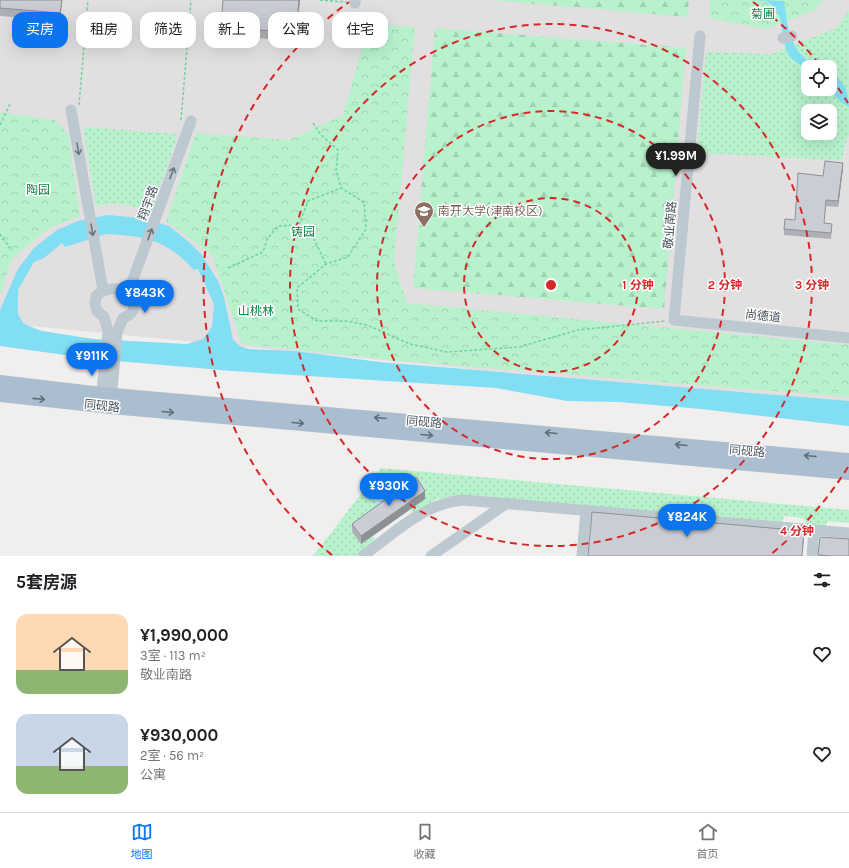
<!DOCTYPE html>
<html lang="zh">
<head>
<meta charset="utf-8">
<style>
	body { margin:0; font-family:Karla,"Noto Sans SC",sans-serif; background:#f2f2f2; color:#202124; height:100vh; display:flex; flex-direction:column; font-size:15px; white-space:nowrap }
	* { box-sizing:border-box; margin:0 }
	p { font-size:13px; color:#757577 }
	.icon { flex:none; width:22px; height:22px; fill:none; stroke:currentColor; stroke-width:2; stroke-linecap:round; stroke-linejoin:round }
	.map { position:relative; height:556px; overflow:hidden }
	.drawer { display:flex; flex-direction:column; background:#fff; flex:1 }
	.drawer>* { flex:none }
	.guide { position:absolute; left:12px; top:12px; width:400px; height:36px; display:flex; gap:8px }
	.fabs { position:absolute; left:801px; top:60px; display:grid; gap:8px }
	.fabs a { display:grid; place-items:center; width:36px; height:36px; border-radius:8px; background:#fff; box-shadow:0 4px 16px #0002; font-size:20px }
	.price { position:absolute; translate:-50% -34px; padding:0 9px; border-radius:14px; background:#0b74ee; color:#fff; font-size:13px; line-height:26px; filter:drop-shadow(0 1px 2px #0008) }
	.price::after { content:''; position:absolute; left:50%; top:24px; width:12px; height:9px; margin-left:-6px; background:inherit; clip-path:polygon(0 0,100% 0,50% 100%) }
	.price.on { background:#222; color:#fff }
	ul { padding:0; list-style:none }
	li { display:flex; align-items:center; gap:12px; height:100px; padding:0 16px }
	li span { display:grid; place-items:center; flex:none; width:112px; height:80px; border-radius:12px; color:#555 }
	li>.icon { margin-inline-start:auto }
	span .icon { width:48px; height:48px; fill:#fffc; stroke-width:1 }
	li b { font-size:17px }
	h2 { display:flex; justify-content:space-between; align-items:center; height:48px; padding:0 16px; font-size:17px }
	.tag { padding:0 14px; border-radius:12px; background:#fff; box-shadow:0 4px 16px #0002; font-size:14px; line-height:36px }
	.tag.on { background:#0b74ee; color:#fff }
	.dock { display:flex; justify-content:space-around; align-items:center; height:56px; border-top:1px solid #e0e0e0; background:#fff; font-size:11px; color:#757577 }
	.dock a { display:grid; justify-items:center; gap:2px }
	.dock .on { color:#0b74ee }
	.map>svg:first-child { display:block }
	.education { fill:#e2dfe0; fill-rule:evenodd }
	.grass { fill:url(#grass-dots); fill-rule:evenodd }
	.forest { fill:url(#forest-firs) }
	.park { fill:url(#park-crowns) }
	.water { fill:#82def3; fill-rule:evenodd }
	.lines { fill:none; stroke-linecap:round; stroke-linejoin:round }
	.path { stroke:#6ed39e; stroke-width:1.5; stroke-dasharray:3 2; stroke-linecap:butt }
	.minor { stroke:#bdc9d1; stroke-width:11 }
	.major { stroke:#abbecf; stroke-width:14 }
	.wall { fill:#aeb0b5 }
	.shaded-wall { fill:#8d9094 }
	.building { fill:#cacdd3; stroke:#8d9094 }
	.oneway { stroke:#697680 }
	.oneway2 { stroke:#5e6d7a }
	.ring { fill:none; stroke:#d62828; stroke-width:2; stroke-dasharray:7 5 }
	.labels { text-anchor:middle; dominant-baseline:central; stroke-width:3; stroke-linejoin:round; paint-order:stroke }
	.park-label { font-size:12px; fill:#0f8447; stroke:#fff }
	.street-label { font-size:12px; fill:#45525d; stroke:#fff }
	.education-label { font-size:12px; fill:#785e54; stroke:#fff; text-anchor:start }
	.centre { fill:#d62828; stroke:#fff; stroke-width:2 }
	.ring-label { font-size:12px; text-anchor:middle; font-weight:bold; fill:#d62828; stroke:#fff; stroke-width:3; stroke-linejoin:round; paint-order:stroke }
</style>
</head>
<body>
<div class="map">
<svg width="849" height="556" viewBox="0 0 849 556">
	<defs>
		<pattern id="grass-dots" width="8" height="8" patternUnits="userSpaceOnUse"><rect width="8" height="8" fill="#b8f2cd"/><path d="M2 2h.1M6 6h.1" fill="none" stroke="#a0d1b2" stroke-width="1.8" stroke-linecap="round"/></pattern>
		<pattern id="forest-firs" width="22" height="20" patternUnits="userSpaceOnUse"><rect width="22" height="20" fill="#b8f2cd"/><path d="M5 1l3.5 6h-7zM16 11l3.5 6h-7z" fill="#a0d1b2"/></pattern>
		<pattern id="park-crowns" width="20" height="18" patternUnits="userSpaceOnUse"><rect width="20" height="18" fill="#b8f2cd"/><path d="M2 6a3 3 0 1 1 6 0M12 15a3 3 0 1 1 6 0" fill="none" stroke="#a0d1b2"/></pattern>
	</defs>
	<rect width="100%" height="100%" fill="#f1eeee"/>
	<path class="education" d="M0 0H849V402L481 370 0 323ZM808 67H830V89H808ZM808 111H830V133H808Z"/>
	<g class="grass">
		<path d="M849 10V136H847L842 160 697 153 706 52 772 54 836 28ZM808 67H830V89H808ZM808 111H830V133H808Z"/>
		<path d="M83 127 178 134 151 212C134 205 115 202 96 206Z"/>
		<polygon points="381,468 849,510 849,523 827,521 826,528 805,526 804,518 784,516 782,524 453,496 437,499 416,513 413,513 410,510 425,499 352,532 361,544 373,536 375,542 356,556 313,556"/>
	</g>
	<g class="forest">
		<polygon points="489,0 689,0 688,17"/>
		<polygon points="435,28 686,48 664,309 413,288"/>
	</g>
	<g class="park">
		<polygon points="710,0 823,0 817,9 766,29 709,18"/>
		<polygon points="369,24 415,27 394,263 407,303 849,345 849,397 401,361 242,344 212,255 166,221 196,133 289,140 343,115"/>
		<polygon points="0,112 55,120 68,134 80,216 49,228 12,259 0,295"/>
	</g>
	<g class="water">
		<path d="M757 0 784 1C788 28 790 56 820 67H808V69C803 67 797 63 792 59 778 45 788 15 769 3 767 1 761 1 757 0Z"/>
		<path d="M830 71C843 83 849 88 849 107 832 98 830 89 830 71Z"/>
		<path d="M108 215 140 218 169 226 190 243 202 255 218 281 224 297 233 340 240 346 249 349 295 351 380 362 849 401V426L701 409 619 402 567 401 496 388 232 371 94 359 0 346V310L18 269 34 248 57 230 78 221ZM106 234C145 236 167 240 194 270L198 269 214 304 212 327 203 339 187 344 94 339 42 331 24 324 18 314V290L34 262 44 258 62 243 65 247Z"/>
	</g>
	<g class="lines">
		<g class="path">
			<polyline points="320,0 346,2"/>
			<polyline points="79,105 88,0"/>
			<polyline points="181,120 191,0"/>
			<polyline points="313,123 320,134 338,150 336,170 341,188 364,202 366,229 348,257 326,264 297,288 298,309 317,321 347,321 367,325 410,344 447,352 519,347 578,330 665,321"/>
			<polyline points="0,125 10,104"/>
			<polyline points="299,225 312,235 326,264"/>
			<polyline points="0,234 12,251"/>
			<polyline points="228,268 263,252 267,239 278,226 299,225 308,201 341,188"/>
		</g>
		<g class="minor">
			<polyline points="355,3 355,0"/>
			<polyline points="700,36 674,320 849,338"/>
			<polyline points="783,38 792,36"/>
			<polyline points="71,110 103,290"/>
			<polyline points="128,293 191,121"/>
			<path d="M101 401 108 331 104 317 97 311 95 304 96 296C107 287 115 287 128 293 136 305 137 313 123 318L117 332 111 402"/>
			<path d="M363 556C393 534 424 503 463 500L849 533"/>
			<polyline points="431,556 507,503"/>
			<polyline points="582,556 586,510"/>
			<polyline points="812,556 814,530"/>
		</g>
		<g class="major">
			<polyline points="0,382 102,394 849,460"/>
			<polyline points="0,395 111,407 849,473"/>
		</g>
	</g>
	<g class="wall">
		<polygon points="0,0 62,0 60,21 0,16"/>
		<polygon points="223,0 300,0 296,41 221,35"/>
		<polygon points="843,168 838,207 826,206 824,223 832,229 831,239 784,235 784,229 795,220"/>
		<polygon points="425,499 361,544 352,532 352,524"/>
		<polygon points="818,555 849,556 818,556"/>
	</g>
	<g class="shaded-wall">
		<polygon points="62,0 60,21 60,13"/>
		<polygon points="299,0 300,0 296,41 296,33"/>
		<polygon points="843,163 843,168 838,207 838,201"/>
		<polygon points="425,491 425,499 361,544 361,536"/>
		<polygon points="804,531 804,539 802,556"/>
	</g>
	<g class="building">
		<polygon points="0,0 62,0 60,13 0,8"/>
		<polygon points="223,0 299,0 296,33 221,27"/>
		<polygon points="825,161 843,163 838,201 826,200 824,223 832,224 831,233 784,229 785,219 795,220 798,173 823,176"/>
		<polygon points="416,477 425,491 361,536 352,524"/>
		<polygon points="592,512 804,531 802,556 588,556"/>
		<polygon points="820,537 849,539 849,556 833,556 818,555"/>
	</g>
	<defs><path id="oneway-shaft" d="M-6 0H5M1.5-3L5.5 0L1.5 3" fill="none" stroke-width="1.6" stroke-linecap="round" stroke-linejoin="round"/></defs>
	<g class="oneway">
		<use href="#oneway-shaft" transform="translate(78 149) rotate(80)"/>
		<use href="#oneway-shaft" transform="translate(172 173) rotate(-70)"/>
		<use href="#oneway-shaft" transform="translate(92 230) rotate(80)"/>
		<use href="#oneway-shaft" transform="translate(150 234) rotate(-70)"/>
	</g>
	<g class="oneway2">
		<use href="#oneway-shaft" transform="translate(39 399) rotate(6)"/>
		<use href="#oneway-shaft" transform="translate(168 412) rotate(5)"/>
		<use href="#oneway-shaft" transform="translate(380 418) rotate(-175)"/>
		<use href="#oneway-shaft" transform="translate(298 423) rotate(5)"/>
		<use href="#oneway-shaft" transform="translate(551 433) rotate(-175)"/>
		<use href="#oneway-shaft" transform="translate(427 435) rotate(5)"/>
		<use href="#oneway-shaft" transform="translate(681 445) rotate(-175)"/>
		<use href="#oneway-shaft" transform="translate(810 456) rotate(-175)"/>
	</g>
	<g class="ring">
		<circle cx="551" cy="285" r="87"/>
		<circle cx="551" cy="285" r="174"/>
		<circle cx="551" cy="285" r="261"/>
		<path d="M848 467A348 348 0 0 1 770 555M332 555A348 348 0 0 1 349 2M753 2A348 348 0 0 1 821 66M831 78A348 348 0 0 1 848 103"/>
	</g>
	<defs>
		<g id="university-pin" transform="scale(1)"><path d="M0 17L-7.5 6A9.5 9.5 0 1 1 7.5 6Z" fill="#8d6e63" stroke="#fff"/><path d="M0-5L7-2L0 1L-7-2ZM-4 1L0 2.5L4 1V4Q0 6-4 4Z" fill="#fff"/></g>
	</defs>
	<g fill-rule="evenodd">
		<use href="#university-pin" x="424" y="211"/>
	</g>
	<g class="labels">
		<g class="park-label">
			<text x="763" y="14">菊圃</text>
			<text x="38" y="190">陶园</text>
			<text x="303" y="232">铸园</text>
			<text x="256" y="311">山桃林</text>
		</g>
		<g class="street-label">
			<text transform="translate(148 203) rotate(-70)">翔宇路</text>
			<text transform="translate(670 225) rotate(-85)">敬业南路</text>
			<text transform="translate(763 316) rotate(6)">尚德道</text>
			<text transform="translate(102 406) rotate(6)">同砚路</text>
			<text transform="translate(424 422) rotate(5)">同砚路</text>
			<text transform="translate(747 451) rotate(5)">同砚路</text>
		</g>
		<g class="education-label">
			<text x="438" y="211">南开大学(津南校区)</text>
		</g>
	</g>
	<circle cx="551" cy="285" r="6" class="centre"/>
	<g class="ring-label">
		<text x="638" y="289">1 分钟</text>
		<text x="725" y="289">2 分钟</text>
		<text x="812" y="289">3 分钟</text>
		<text x="797" y="535">4 分钟</text>
	</g>
</svg>
<div class="fabs">
<a><svg class="icon" aria-label="locate" viewBox="0 0 24 24"><circle cx="12" cy="12" r="6"/><path d="M12 2v4M12 18v4M2 12h4M18 12h4"/></svg></a>
<a><svg class="icon" aria-label="layers" viewBox="0 0 24 24"><path d="M12 4l9 5-9 5-9-5zM3 14l9 5 9-5"/></svg></a>
</div>
<b class="price on" style="left:676px;top:177px">¥1.99M</b>
<b class="price" style="left:145px;top:314px">¥843K</b>
<b class="price" style="left:92px;top:377px">¥911K</b>
<b class="price" style="left:389px;top:507px">¥930K</b>
<b class="price" style="left:687px;top:538px">¥824K</b>
<div class="guide">
<a class="tag on">买房</a>
<a class="tag">租房</a>
<a class="tag">筛选</a>
<a class="tag">新上</a>
<a class="tag">公寓</a>
<a class="tag">住宅</a>
</div>
</div>
<section class="drawer">
<h2>5套房源<svg class="icon" aria-label="filters" viewBox="0 0 24 24"><path d="M4 7h16M4 17h16"/><circle cx="9" cy="7" r="2"/><circle cx="15" cy="17" r="2"/></svg></h2>
<ul>
<li><span style="background:linear-gradient(#ffd9b3 70%,#8fb573 0)"><svg class="icon" aria-label="home" viewBox="0 0 24 24"><path d="M3 11l9-7 9 7M6 9v11h12V9"/></svg></span><div><b>¥1,990,000</b><p>3室 · 113 m²</p><p>敬业南路</p></div><svg class="icon" aria-label="heart" viewBox="0 0 24 24"><path d="M12 20l-8-8c-3-5 5-10 8-4 3-6 11-1 8 4z"/></svg></li>
<li><span style="background:linear-gradient(#c9d6e8 65%,#8fb573 0)"><svg class="icon" aria-label="home" viewBox="0 0 24 24"><path d="M3 11l9-7 9 7M6 9v11h12V9"/></svg></span><div><b>¥930,000</b><p>2室 · 56 m²</p><p>公寓</p></div><svg class="icon" aria-label="heart" viewBox="0 0 24 24"><path d="M12 20l-8-8c-3-5 5-10 8-4 3-6 11-1 8 4z"/></svg></li>
</ul>
</section>
<nav class="dock">
<a class="on"><svg class="icon" aria-label="map" viewBox="0 0 24 24"><path d="M3 6l6-2 6 2 6-2v14l-6 2-6-2-6 2zM9 4v14M15 6v14"/></svg>地图</a>
<a><svg class="icon" aria-label="saved" viewBox="0 0 24 24"><path d="M7 4h10v16l-5-4-5 4z"/></svg>收藏</a>
<a><svg class="icon" aria-label="home" viewBox="0 0 24 24"><path d="M3 11l9-7 9 7M6 9v11h12V9"/></svg>首页</a>
</nav>
</body>
</html>
